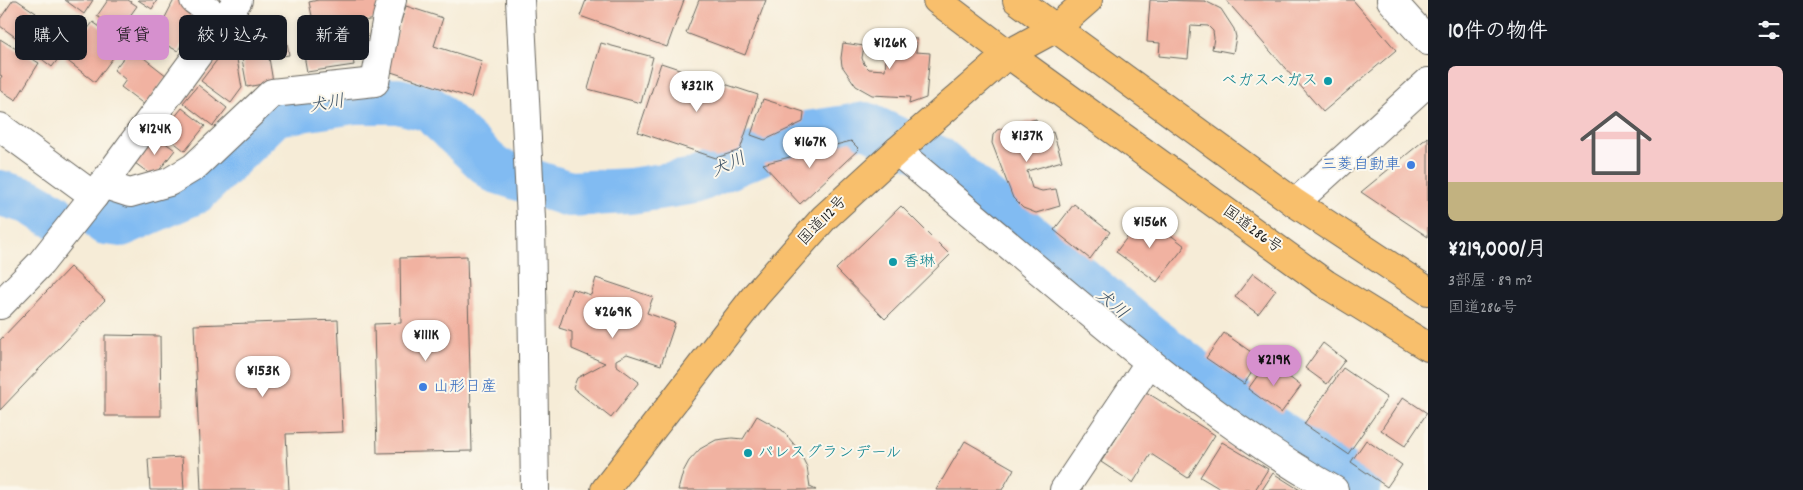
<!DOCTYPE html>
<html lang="ja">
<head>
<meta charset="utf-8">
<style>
	body { margin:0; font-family:Dekko,"Klee One",sans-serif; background:#20242c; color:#f1f3f6; height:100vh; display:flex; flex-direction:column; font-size:19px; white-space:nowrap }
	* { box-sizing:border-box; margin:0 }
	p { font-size:16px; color:#9ea1a6 }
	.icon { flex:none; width:28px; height:28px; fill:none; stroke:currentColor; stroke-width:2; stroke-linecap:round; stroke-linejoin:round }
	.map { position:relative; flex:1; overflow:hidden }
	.side { display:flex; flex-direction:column; background:#171b24; width:375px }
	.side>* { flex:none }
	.hud { position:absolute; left:15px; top:15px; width:475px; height:45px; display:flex; gap:10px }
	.price { position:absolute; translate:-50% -42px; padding:0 11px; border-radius:18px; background:#fff; color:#222; font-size:16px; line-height:32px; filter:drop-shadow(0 1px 2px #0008) }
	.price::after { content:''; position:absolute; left:50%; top:30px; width:15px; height:11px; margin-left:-8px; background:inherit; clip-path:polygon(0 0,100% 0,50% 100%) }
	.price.current { background:#d690ce; color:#111 }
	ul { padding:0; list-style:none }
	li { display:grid; align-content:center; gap:10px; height:265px; padding:0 20px }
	li span { display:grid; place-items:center; height:155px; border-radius:8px; color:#555 }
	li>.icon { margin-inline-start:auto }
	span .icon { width:90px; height:90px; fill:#fffc; stroke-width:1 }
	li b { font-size:21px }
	h2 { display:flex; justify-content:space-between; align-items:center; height:60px; padding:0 20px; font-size:21px }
	.chip { padding:0 18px; border-radius:8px; background:#171b24; box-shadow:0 2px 8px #0003; font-size:18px; line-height:45px }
	.chip.current { background:#d690ce; color:#111 }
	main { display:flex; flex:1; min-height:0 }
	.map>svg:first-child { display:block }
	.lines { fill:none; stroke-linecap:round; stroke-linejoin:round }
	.stream { stroke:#81bbf2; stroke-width:8 }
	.river { stroke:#81bbf2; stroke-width:46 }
	.building { fill:#f1b2a1 }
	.minor-casing { stroke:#68655d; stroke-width:30 }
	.highway-casing { stroke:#68655d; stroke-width:30 }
	.minor { stroke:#fff; stroke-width:28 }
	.highway { stroke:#f8bf6c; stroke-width:28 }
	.culture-dot { fill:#0f9aa8; stroke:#fbf7ec; stroke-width:2 }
	.shop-dot { fill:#3f7fe0; stroke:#fbf7ec; stroke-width:2 }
	.labels { text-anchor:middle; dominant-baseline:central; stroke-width:4; stroke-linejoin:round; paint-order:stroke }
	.culture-label { font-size:16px; fill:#0d838f; stroke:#fbf7ec; text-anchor:start }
	.shop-label { font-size:16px; fill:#366cbe; stroke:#fbf7ec; text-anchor:end }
	.street-label { font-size:16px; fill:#1c1c1c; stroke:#fbf7ec }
	.water-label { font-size:18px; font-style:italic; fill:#3f5467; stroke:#fbf7ec }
</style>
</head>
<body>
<main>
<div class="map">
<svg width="1428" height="490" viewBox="0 0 1428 490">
	<rect width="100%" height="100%" fill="#fbf7ec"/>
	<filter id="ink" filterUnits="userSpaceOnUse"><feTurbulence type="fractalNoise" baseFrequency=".02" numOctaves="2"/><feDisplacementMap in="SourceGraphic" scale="10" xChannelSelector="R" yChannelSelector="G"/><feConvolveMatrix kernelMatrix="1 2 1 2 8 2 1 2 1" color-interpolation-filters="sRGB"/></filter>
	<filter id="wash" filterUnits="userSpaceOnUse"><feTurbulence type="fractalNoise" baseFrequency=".0096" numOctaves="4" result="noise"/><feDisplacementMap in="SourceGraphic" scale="20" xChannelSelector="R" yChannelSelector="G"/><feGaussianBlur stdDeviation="1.12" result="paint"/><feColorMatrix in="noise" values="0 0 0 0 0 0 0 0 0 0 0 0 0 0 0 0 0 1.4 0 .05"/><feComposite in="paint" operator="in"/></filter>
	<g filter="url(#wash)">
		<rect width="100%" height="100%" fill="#f6ecd7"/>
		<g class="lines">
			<polyline class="stream" points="1359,483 1373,490"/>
			<g class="river">
				<polyline points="0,193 28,201 53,215"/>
				<polyline points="105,222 121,224 196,191 275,113 354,101 398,101 430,109 495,170 569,194 631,191 695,181 800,135 866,125 938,159 1151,338 1266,425 1359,483"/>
			</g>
		</g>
		<g id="blocks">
			<g class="building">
				<polygon points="13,0 17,0 36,13 18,39 0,26 0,19"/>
				<polygon points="65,0 93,0 84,14"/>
				<polygon points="108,0 128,0 137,6 119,31 97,16"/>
				<polygon points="138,0 157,0 152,9"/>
				<polygon points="174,0 178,0 199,11 178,51 154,39"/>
				<polygon points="318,0 377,0 380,18 315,30 309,2"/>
				<polygon points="586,0 684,0 667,47 580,16"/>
				<polygon points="699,0 766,0 745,55 686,33"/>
				<polygon points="1150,0 1205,1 1221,9 1234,29 1236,37 1233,53 1212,49 1214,38 1213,31 1208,26 1191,25 1188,59 1159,56 1160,43 1147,42"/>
				<polygon points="1226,0 1353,0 1396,50 1323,112"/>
				<polygon points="406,6 443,18 434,46 482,61 471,98 385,70"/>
				<polygon points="50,21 74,38 52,67 29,49"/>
				<polygon points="93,22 111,35 106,41 118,51 95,82 65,59"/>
				<polygon points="284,24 289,55 269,58 273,82 247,87 237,31"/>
				<polygon points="349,31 354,65 307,72 301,38"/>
				<polygon points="888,37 917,39 916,52 930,53 926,98 909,104 910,97 872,95 856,86 842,66 841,58 843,43 864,46 862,58 864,64 869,69 885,70"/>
				<polygon points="0,39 39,63 16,100 0,90 0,79 2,76 0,75"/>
				<polygon points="234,42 242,88 231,103 201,81 230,43"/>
				<polygon points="601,43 653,57 641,103 588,89"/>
				<polygon points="131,48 167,76 145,105 121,87 126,80 114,70"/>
				<polygon points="661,63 758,95 740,150 716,158 638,132"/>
				<polygon points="198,85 227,108 213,126 183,103"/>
				<polygon points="763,99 804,112 803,122 765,140 751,135"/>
				<polygon points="182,108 205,126 185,151 162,133"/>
				<polygon points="1036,119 1041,136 1053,132 1062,161 1027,171 1032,188 1042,191 1056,189 1060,206 1036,213 1023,208 1013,198 992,143 993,135 997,130"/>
				<polygon points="156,136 175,150 154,177 135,163"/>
				<polygon points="1428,137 1428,237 1361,192"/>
				<polygon points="851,141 859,149 800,204 763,164"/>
				<polygon points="1074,204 1110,232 1090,259 1054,230"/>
				<polygon points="901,206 950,255 885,319 836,269"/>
				<polygon points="1144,215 1185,246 1157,282 1116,252"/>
				<polygon points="467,256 472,451 377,453 374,324 401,323 400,258"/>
				<polygon points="70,267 105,300 0,410 0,340"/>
				<polygon points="1253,273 1276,290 1258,314 1235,297"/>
				<polygon points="596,278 653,297 647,313 675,323 661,365 627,354 616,360 616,365 639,382 611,418 573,388 577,378 605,363 572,349 572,332 559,328 572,289 591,295"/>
				<polygon points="338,320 343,432 286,434 289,490 201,490 194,325"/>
				<polygon points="1224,333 1261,359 1244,384 1206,358"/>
				<polygon points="105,335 160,336 161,416 105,416"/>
				<polygon points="1323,343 1345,360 1327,384 1305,368"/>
				<polygon points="1268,361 1301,386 1281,413 1248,389"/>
				<polygon points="1343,368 1387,398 1348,454 1304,424"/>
				<polygon points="1146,392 1215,435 1188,478 1151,454 1133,483 1101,462"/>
				<polygon points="1403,397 1427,413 1405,446 1381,430"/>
				<polygon points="757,416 782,430 798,449 807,467 810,487 816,490 678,490 683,472 689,461 700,449 716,440 732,438 743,439"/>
				<polygon points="1366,440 1402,465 1387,487 1351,462"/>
				<polygon points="965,441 1014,469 1002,490 936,490"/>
				<polygon points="1222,442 1268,469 1255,490 1222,490 1200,477"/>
				<polygon points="182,457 184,490 150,490 148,459"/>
				<polygon points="1273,473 1300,490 1262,490"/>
			</g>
		</g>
	</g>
	<g filter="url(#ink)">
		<use href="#blocks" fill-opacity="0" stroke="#68655d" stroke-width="1"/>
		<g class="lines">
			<g class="minor-casing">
				<g id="minor">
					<polyline points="194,0 223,21"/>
					<polyline points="520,0 531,219 535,490"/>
					<polyline points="1391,0 1428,41"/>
					<polyline points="0,127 94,196"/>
					<path d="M897 151C954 199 1011 247 1068 295 1153 366 1238 436 1334 490"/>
					<polyline points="102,184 130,193 169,182 194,167 272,93 375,82 387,17 392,0"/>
					<polyline points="1295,203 1428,82"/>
					<polyline points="0,305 41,263 94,196 238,0"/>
					<polyline points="1064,490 1149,363"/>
				</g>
			</g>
			<g class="highway-casing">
				<g id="highway">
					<polyline points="937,0 1008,54 1326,284 1428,347"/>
					<polyline points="1017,0 1295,203 1428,291"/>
					<polyline points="605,490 756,295 824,218 897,151 1008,54 1056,28 1088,0"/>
				</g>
			</g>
			<use href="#minor" class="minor"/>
			<use href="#highway" class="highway"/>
		</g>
	</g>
	<g class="culture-dot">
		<circle cx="1328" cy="81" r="5"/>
		<circle cx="893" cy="262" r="5"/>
		<circle cx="748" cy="453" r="5"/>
	</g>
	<g class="shop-dot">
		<circle cx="1411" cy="165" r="5"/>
		<circle cx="423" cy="387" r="5"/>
	</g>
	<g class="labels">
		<g class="culture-label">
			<text x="1318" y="81" text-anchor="end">ベガスベガス</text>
			<text x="903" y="262">香琳</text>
			<text x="758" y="453">パレスグランデール</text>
		</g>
		<g class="shop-label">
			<text x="1401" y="165">三菱自動車</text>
			<text x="433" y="387" text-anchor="start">山形日産</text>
		</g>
		<g class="street-label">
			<text transform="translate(823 221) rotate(-46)">国道112号</text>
			<text transform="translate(1252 230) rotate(36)">国道286号</text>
		</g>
		<g class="water-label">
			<text transform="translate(327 105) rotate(-9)">犬川</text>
			<text transform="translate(729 166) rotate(-24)">犬川</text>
			<text transform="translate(1111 305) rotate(40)">犬川</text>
		</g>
	</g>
</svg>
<b class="price" style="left:890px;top:70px">¥126K</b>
<b class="price" style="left:697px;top:113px">¥321K</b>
<b class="price" style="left:155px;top:156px">¥124K</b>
<b class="price" style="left:1027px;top:163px">¥137K</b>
<b class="price" style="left:810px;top:169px">¥167K</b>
<b class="price" style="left:1150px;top:249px">¥156K</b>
<b class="price" style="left:613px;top:339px">¥269K</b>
<b class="price" style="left:426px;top:362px">¥111K</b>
<b class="price current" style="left:1274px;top:387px">¥219K</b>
<b class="price" style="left:263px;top:398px">¥153K</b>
<div class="hud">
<a class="chip">購入</a>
<a class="chip current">賃貸</a>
<a class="chip">絞り込み</a>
<a class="chip">新着</a>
</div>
</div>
<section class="side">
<h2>10件の物件<svg class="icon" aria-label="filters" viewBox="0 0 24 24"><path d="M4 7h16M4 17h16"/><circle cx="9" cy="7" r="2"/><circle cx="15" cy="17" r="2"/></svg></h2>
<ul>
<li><span style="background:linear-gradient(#f6c9c9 75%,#c2b280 0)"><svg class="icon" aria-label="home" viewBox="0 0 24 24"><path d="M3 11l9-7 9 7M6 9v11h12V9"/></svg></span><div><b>¥219,000/月</b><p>3部屋 · 89 m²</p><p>国道286号</p></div></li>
</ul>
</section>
</main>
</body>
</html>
